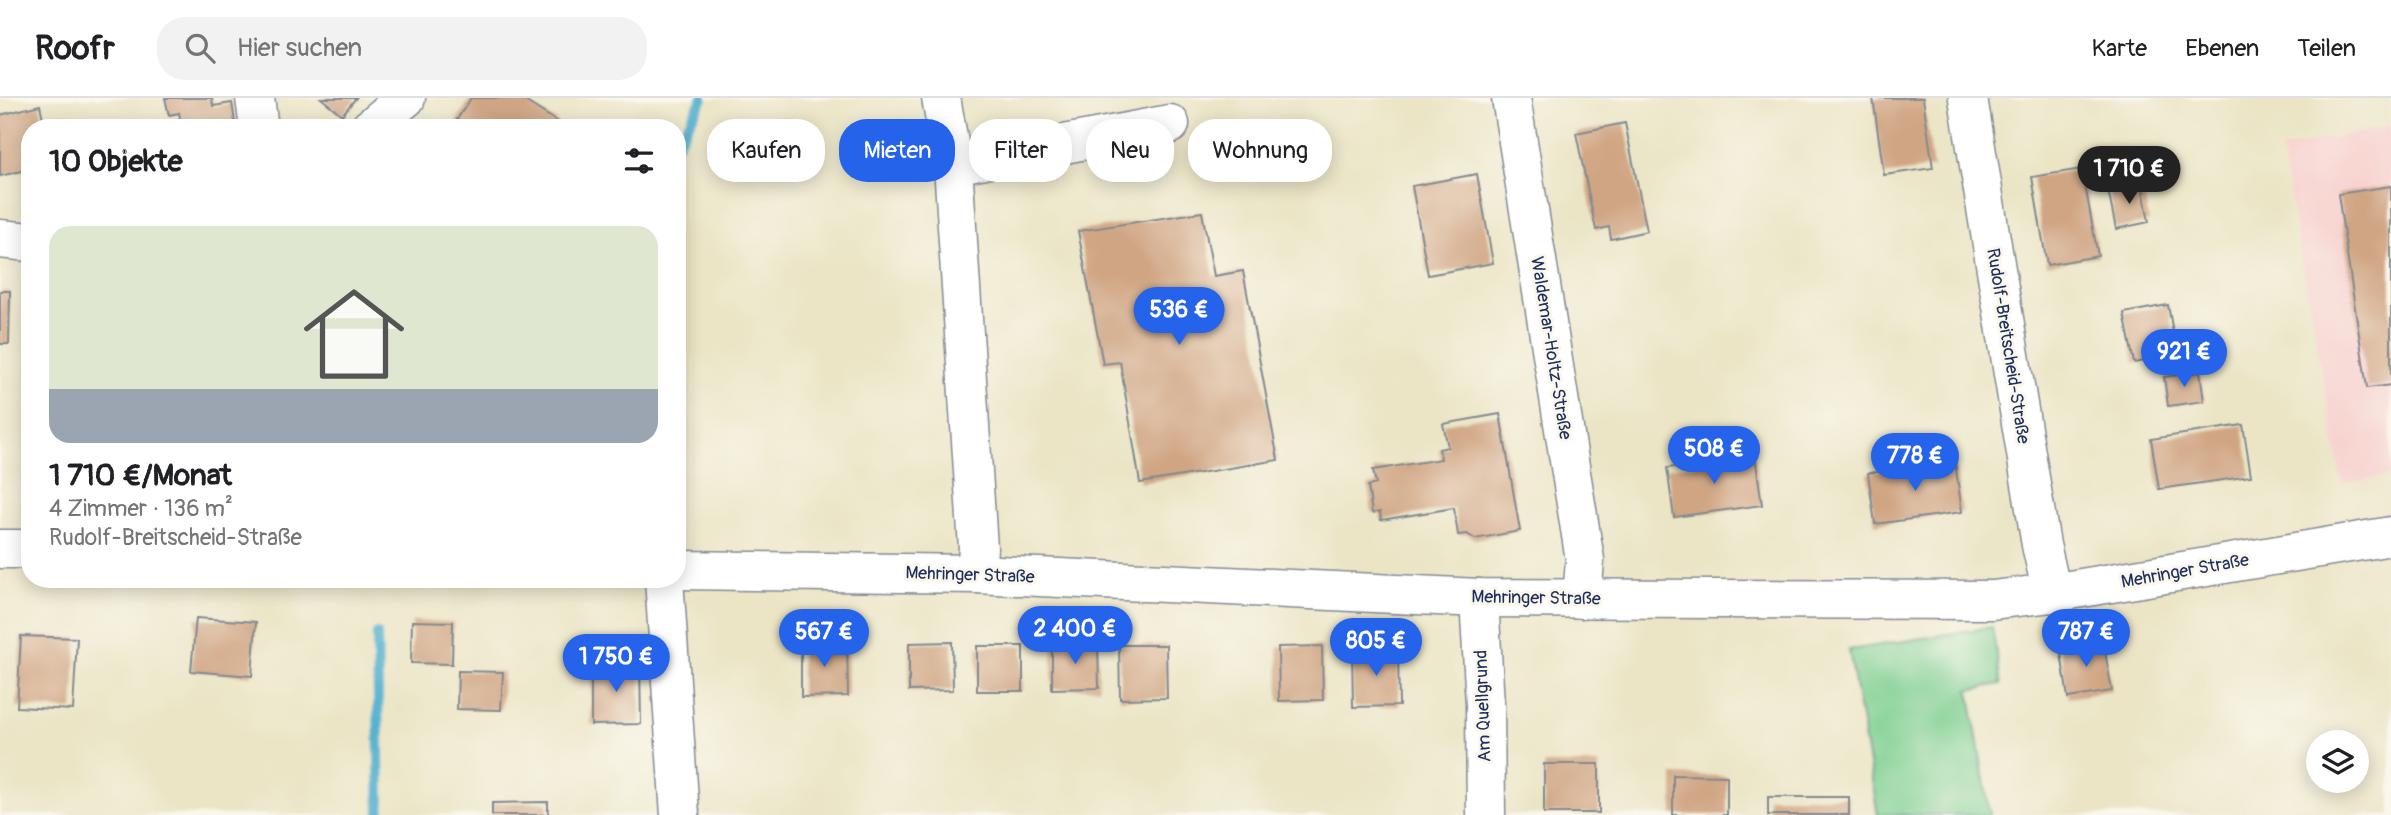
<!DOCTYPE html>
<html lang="de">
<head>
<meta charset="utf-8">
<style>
	body { margin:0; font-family:Pangolin,sans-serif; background:#f2f2f2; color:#202124; height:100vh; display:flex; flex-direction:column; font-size:26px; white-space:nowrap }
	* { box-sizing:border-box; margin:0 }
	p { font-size:23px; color:#757577 }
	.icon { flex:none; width:38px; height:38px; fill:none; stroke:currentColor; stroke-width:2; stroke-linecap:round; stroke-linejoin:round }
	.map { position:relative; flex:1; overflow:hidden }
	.panel { position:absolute; left:21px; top:21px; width:665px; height:469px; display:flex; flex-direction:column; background:#fff; border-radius:28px; box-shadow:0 4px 18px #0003 }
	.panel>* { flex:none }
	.guide { position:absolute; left:707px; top:21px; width:665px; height:63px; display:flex; gap:14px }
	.controls { position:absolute; left:2306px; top:632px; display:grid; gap:14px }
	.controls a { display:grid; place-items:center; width:63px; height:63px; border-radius:50%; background:#fff; box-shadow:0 4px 18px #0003; font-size:35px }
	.price { position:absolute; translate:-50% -60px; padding:0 16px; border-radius:24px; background:#2563eb; color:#fff; font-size:23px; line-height:46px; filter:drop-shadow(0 2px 4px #0008) }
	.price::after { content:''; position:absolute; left:50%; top:42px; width:21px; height:16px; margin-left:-10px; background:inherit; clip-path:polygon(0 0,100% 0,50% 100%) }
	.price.on { background:#222; color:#fff }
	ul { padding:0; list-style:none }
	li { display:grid; align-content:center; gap:14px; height:371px; padding:0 28px }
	li span { display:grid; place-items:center; height:217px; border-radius:21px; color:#555 }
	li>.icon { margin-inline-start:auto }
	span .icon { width:126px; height:126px; fill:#fffc; stroke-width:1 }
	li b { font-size:30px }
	h2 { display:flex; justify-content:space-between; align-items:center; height:84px; padding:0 28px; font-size:30px }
	.tag { padding:0 24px; border-radius:28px; background:#fff; box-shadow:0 4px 18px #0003; font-size:24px; line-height:63px }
	.tag.on { background:#2563eb; color:#fff }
	header { display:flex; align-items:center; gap:42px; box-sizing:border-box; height:98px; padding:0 35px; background:#fff; border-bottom:2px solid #e0e0e0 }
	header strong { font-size:33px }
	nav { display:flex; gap:38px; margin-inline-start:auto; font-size:24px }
	.search { width:490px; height:63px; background:#f2f2f2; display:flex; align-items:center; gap:18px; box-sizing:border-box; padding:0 24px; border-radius:28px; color:#757577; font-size:26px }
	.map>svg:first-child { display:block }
	.built { fill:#f7d0ce }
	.green { fill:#7dcf91; stroke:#4c7f78; stroke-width:2 }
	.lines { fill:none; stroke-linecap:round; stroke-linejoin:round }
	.stream { stroke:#4fafce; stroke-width:10 }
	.building { fill:#d0a583 }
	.minor-casing { stroke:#838a92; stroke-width:41 }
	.major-casing { stroke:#838a92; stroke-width:41 }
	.minor { stroke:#fff; stroke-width:38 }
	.major { stroke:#fff; stroke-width:38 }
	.labels { text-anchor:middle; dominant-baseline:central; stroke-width:6; stroke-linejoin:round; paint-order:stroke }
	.street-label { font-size:18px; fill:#1b2f5e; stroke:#fbf7ec }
</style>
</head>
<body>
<header>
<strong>Roofr</strong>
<div class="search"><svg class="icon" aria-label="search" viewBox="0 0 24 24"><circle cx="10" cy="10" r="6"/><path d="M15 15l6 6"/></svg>Hier suchen</div>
<nav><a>Karte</a><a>Ebenen</a><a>Teilen</a></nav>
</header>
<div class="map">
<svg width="2391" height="717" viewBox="0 0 2391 717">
	<rect width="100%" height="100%" fill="#fbf7ec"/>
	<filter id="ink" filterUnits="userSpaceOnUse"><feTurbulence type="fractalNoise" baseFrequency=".0143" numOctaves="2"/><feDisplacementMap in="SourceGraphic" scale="14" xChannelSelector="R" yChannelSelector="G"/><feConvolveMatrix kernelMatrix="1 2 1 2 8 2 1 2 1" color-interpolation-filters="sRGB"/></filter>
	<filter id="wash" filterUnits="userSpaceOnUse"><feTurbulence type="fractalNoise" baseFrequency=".00686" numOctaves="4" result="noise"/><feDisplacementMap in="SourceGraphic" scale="28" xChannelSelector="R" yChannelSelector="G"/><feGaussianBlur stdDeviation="1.57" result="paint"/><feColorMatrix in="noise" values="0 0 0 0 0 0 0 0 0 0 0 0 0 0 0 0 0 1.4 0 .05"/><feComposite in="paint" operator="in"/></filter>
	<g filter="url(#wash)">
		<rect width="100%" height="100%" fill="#ebe5c6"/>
		<polygon class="built" points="2391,28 2391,378 2342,385 2281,51"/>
		<polygon class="green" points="1992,529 2001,586 1969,592 1990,717 1878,717 1849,552"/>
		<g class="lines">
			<g class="stream">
				<polyline points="677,46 703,0"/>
				<polyline points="377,536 380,717"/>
			</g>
		</g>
		<g id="blocks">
			<g class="building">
				<polygon points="165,0 212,0 213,8 232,5 236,30 182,30 179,15 169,17"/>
				<polygon points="321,0 356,0 342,17"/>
				<polygon points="471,0 520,0 558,24 554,30 460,30 454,26"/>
				<polygon points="1873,0 1923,0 1933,70 1884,77"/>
				<polygon points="40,7 45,30 30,30 30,71 0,78 0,17"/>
				<polygon points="1625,25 1647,133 1611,141 1609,129 1596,132 1576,35"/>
				<polygon points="2082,71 2098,158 2047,167 2032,79"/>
				<polygon points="1477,76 1493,165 1428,177 1412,88"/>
				<polygon points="2142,85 2149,124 2116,131 2108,92"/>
				<polygon points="2391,88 2391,287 2367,290 2338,96"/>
				<polygon points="1202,114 1214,178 1243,173 1278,362 1140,385 1120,264 1103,266 1078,133"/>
				<polygon points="0,193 10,193 9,246 0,246"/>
				<polygon points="2168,207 2177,256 2134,265 2124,215"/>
				<polygon points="2200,274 2204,303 2168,308 2164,279"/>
				<polygon points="1500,316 1520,433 1475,441 1467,436 1458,437 1454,410 1381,422 1380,414 1372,415 1368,388 1376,386 1373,372 1441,361 1439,351 1448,349 1443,326"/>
				<polygon points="2243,327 2251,378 2159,391 2151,341"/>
				<polygon points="1755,358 1762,407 1674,419 1667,370"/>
				<polygon points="1955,364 1962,414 1875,426 1868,375"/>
				<polygon points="196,520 256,524 252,578 191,573"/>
				<polygon points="412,523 453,524 452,566 411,565"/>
				<polygon points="21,538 77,540 73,612 17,609"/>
				<polygon points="2103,542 2112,593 2068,600 2060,549"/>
				<polygon points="801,543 847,543 848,598 801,599"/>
				<polygon points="952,544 953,592 909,593 909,545"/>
				<polygon points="1098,545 1099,590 1052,591 1052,546"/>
				<polygon points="1119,547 1166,547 1167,600 1120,601"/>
				<rect x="977" y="548" width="46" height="45"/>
				<polygon points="1322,548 1323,602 1279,603 1278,549"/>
				<polygon points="1398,552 1399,608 1353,609 1352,553"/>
				<polygon points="640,565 641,626 591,627 591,566"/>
				<polygon points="458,573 503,574 501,612 457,611"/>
				<rect x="1544" y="666" width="55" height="49"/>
				<polygon points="1673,677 1727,678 1727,717 1673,717"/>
				<rect x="1768" y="699" width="81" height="18"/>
				<polygon points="548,704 548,717 492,717 492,705"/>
			</g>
		</g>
	</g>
	<g filter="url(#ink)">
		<use href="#blocks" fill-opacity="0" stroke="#838a92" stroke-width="2"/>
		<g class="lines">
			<g class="minor-casing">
				<g id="minor">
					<polyline points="255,0 259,30"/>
					<polyline points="941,0 953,67 978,450 976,476"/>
					<polyline points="1511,0 1585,462 1582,501"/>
					<polyline points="1968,0 2041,447 2052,495"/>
					<polyline points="370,30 406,0"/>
					<polyline points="953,67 1170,26"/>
					<polyline points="0,141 30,144"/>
					<polyline points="664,481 680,717"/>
					<polyline points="1479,500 1485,607 1486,717"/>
				</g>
			</g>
			<g class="major-casing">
				<g id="major">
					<polyline points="0,451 30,451"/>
					<polyline points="677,472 976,476 1479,500 1992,502 2052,495 2391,438"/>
				</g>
			</g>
			<use href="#minor" class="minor"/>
			<use href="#major" class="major"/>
		</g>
	</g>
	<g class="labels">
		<g class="street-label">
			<text transform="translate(2008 248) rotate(81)">Rudolf-Breitscheid-Straße</text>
			<text transform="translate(1551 250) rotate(81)">Waldemar-Holtz-Straße</text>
			<text transform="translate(2185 473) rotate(-10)">Mehringer Straße</text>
			<text transform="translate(970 477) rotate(2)">Mehringer Straße</text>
			<text transform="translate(1536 500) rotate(1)">Mehringer Straße</text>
			<text transform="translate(1483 608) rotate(-92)">Am Quellgrund</text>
		</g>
	</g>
</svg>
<div class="controls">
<a><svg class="icon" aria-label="layers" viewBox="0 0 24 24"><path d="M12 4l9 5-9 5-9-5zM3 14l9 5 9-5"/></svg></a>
</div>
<b class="price on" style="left:2129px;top:108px">1 710 €</b>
<b class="price" style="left:1179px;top:249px">536 €</b>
<b class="price" style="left:2184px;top:291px">921 €</b>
<b class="price" style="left:1714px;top:388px">508 €</b>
<b class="price" style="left:1915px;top:395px">778 €</b>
<b class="price" style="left:1075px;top:568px">2 400 €</b>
<b class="price" style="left:824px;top:571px">567 €</b>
<b class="price" style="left:2086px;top:571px">787 €</b>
<b class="price" style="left:1376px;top:580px">805 €</b>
<b class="price" style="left:616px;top:596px">1 750 €</b>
<div class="guide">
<a class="tag">Kaufen</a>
<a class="tag on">Mieten</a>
<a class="tag">Filter</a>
<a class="tag">Neu</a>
<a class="tag">Wohnung</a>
</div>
<section class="panel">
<h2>10 Objekte<svg class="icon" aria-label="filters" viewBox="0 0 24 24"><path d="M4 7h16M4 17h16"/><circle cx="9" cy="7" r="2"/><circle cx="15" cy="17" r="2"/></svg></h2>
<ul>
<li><span style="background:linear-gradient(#dfe7d0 75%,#9aa5b1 0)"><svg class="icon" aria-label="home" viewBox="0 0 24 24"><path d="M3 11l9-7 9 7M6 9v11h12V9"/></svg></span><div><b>1 710 €/Monat</b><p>4 Zimmer · 136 m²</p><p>Rudolf-Breitscheid-Straße</p></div></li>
</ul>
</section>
</div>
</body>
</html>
